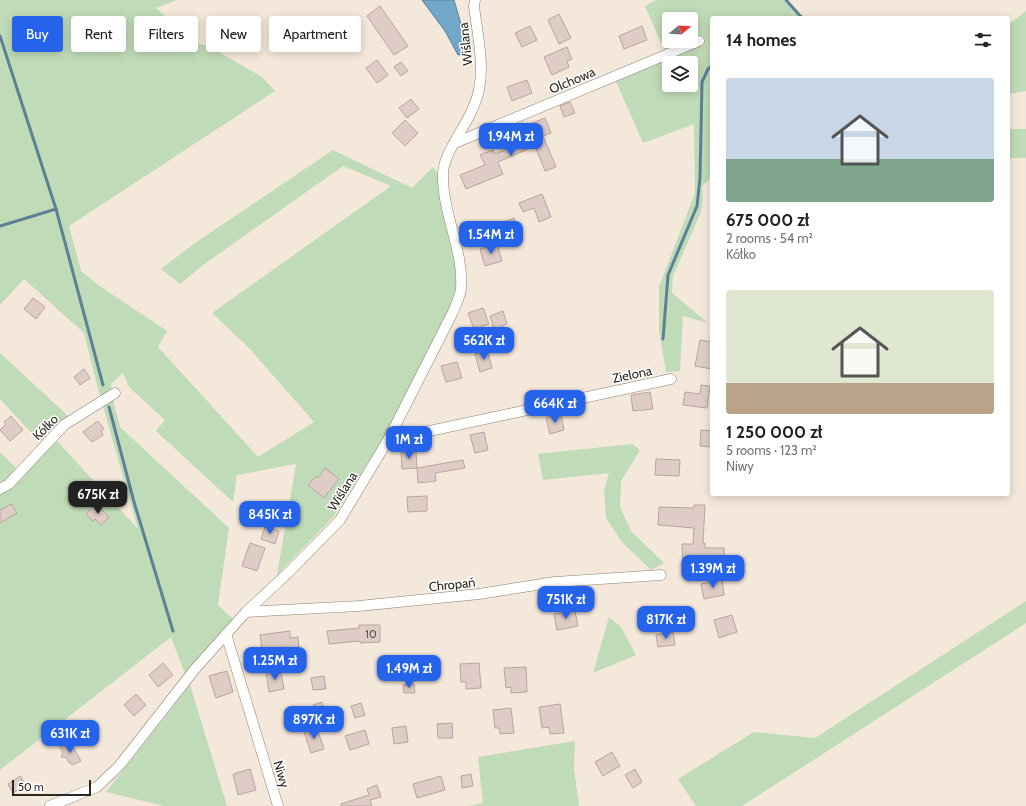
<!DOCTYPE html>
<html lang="en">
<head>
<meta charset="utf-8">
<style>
	body { margin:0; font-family:Cabin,sans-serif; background:#f6f6f6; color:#202124; height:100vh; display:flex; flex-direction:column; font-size:15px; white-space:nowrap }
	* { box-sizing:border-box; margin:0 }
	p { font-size:13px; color:#757577 }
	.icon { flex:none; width:22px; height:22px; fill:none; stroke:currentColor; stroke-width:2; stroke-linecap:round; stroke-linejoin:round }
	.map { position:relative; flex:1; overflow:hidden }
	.side { position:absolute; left:710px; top:16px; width:300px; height:480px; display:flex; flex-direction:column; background:#fff; border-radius:4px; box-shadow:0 2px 10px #0003 }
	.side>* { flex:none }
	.hud { position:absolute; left:12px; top:16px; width:380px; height:36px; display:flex; gap:8px }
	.needle { width:26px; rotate:72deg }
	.tools { position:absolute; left:662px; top:12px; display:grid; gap:8px }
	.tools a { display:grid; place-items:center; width:36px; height:36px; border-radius:4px; background:#fff; box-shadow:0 2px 10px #0003; font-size:20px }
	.scale { position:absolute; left:12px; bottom:10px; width:79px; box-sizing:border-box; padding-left:4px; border:2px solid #2b2722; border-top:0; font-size:11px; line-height:14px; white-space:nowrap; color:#2b2722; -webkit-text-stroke:3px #fff; paint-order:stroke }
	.price { position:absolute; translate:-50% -34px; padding:0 9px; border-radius:8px; background:#2563eb; color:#fff; font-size:13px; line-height:26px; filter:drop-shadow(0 1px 2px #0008) }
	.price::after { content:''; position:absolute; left:50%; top:24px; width:12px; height:9px; margin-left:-6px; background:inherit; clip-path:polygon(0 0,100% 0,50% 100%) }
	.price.current { background:#222; color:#fff }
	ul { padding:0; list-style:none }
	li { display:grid; align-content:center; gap:8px; height:212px; padding:0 16px }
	li span { display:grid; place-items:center; height:124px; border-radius:4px; color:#555 }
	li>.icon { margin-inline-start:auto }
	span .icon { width:72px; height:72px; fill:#fffc; stroke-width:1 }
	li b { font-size:17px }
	h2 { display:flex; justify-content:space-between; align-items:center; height:48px; padding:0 16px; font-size:17px }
	.chip { padding:0 14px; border-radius:4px; background:#fff; box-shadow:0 2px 10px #0003; font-size:14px; line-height:36px }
	.chip.current { background:#2563eb; color:#fff }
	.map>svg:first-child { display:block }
	.green { fill:#bfdbb7; fill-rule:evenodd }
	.water { fill:#71a7c8; stroke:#5c8196 }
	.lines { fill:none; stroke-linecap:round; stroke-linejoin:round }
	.stream { stroke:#5c8196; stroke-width:3 }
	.building { fill:#dfccc7; stroke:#b7a49f }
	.street-casing { stroke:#8a7f72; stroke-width:11 }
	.street { stroke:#fff; stroke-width:10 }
	.labels { text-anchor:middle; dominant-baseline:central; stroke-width:3; stroke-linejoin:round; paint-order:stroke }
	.number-label { font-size:11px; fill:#58504b }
	.street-label { font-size:13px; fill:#2b2722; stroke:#fff }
</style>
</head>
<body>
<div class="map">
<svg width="1026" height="806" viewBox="0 0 1026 806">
	<rect width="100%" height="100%" fill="#f4e8da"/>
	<g class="green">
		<polygon points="0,0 177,0 156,8 195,43 208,46 262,77 275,91 69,226 81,271 101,287 167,331 158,347 258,457 314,422 249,348 212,313 391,186 343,166 203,265 180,284 161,269 195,243 333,150 412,188 433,167 438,175 455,265 457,290 447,316 382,441 334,516 277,575 296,464 237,475 233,502 156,431 165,420 129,387 123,373 111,384 113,400 120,427 229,528 218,605 233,619 185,674 171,637 0,770 0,494 10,488 57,441 138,529 98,389 84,333 24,279 0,305"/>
		<path d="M656 0H784L805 18H712V158L709 180 702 186 703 197 701 212 673 276 672 293 708 323 683 316 680 371 666 372 659 330V287L695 193 694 124 643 143 615 79 667 57 645 6ZM669 19H691V41H669ZM669 63H691V85H669Z"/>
		<polygon points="1026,11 1026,91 1008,94 1008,25"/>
		<rect x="1008" y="129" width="18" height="29"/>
		<polygon points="0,353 68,416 49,432 40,442 0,399"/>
		<polygon points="632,444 640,450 621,481 620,507 631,531 664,563 651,570 622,542 606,518 604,491 609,473 543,480 538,454"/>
		<polygon points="0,452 16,468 4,483 0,485"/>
		<polygon points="1026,601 1026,623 742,806 696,806 678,779 754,732 815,738"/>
		<polygon points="609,617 621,627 636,655 593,673"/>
		<polygon points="190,685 227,806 164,806 106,792"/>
		<polygon points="575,741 574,769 579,806 469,806 483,803 478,757"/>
	</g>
	<polygon class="water" points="422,0 454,0 461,24 468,54 458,55 445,31"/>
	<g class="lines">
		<g class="stream">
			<polyline points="786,0 802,18"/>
			<polyline points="0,36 56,209 103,385"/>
			<polyline points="0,226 56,209"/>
			<polyline points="663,339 668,275 697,206 700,178 702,82 708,69 712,66"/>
			<polyline points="109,407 134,502 173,631"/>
		</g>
	</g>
	<g class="building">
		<polygon points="380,6 408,46 394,55 367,16"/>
		<polygon points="559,14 571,38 559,44 548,20"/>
		<polygon points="530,26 537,40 522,47 515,33"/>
		<polygon points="642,26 647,40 624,49 619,36"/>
		<polygon points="567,47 572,59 567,61 569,67 552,75 544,57"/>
		<polygon points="377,60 388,75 377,83 366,68"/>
		<polygon points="401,62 408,71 401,76 394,67"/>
		<polygon points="527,80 532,93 512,101 507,87"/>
		<polygon points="411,99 419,109 407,118 399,108"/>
		<polygon points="570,102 575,113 564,117 560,106"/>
		<polygon points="545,118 551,133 543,136 556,167 545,171 535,146 498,162 503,174 466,189 460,175 485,165 480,155 493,150 495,154 535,137 530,124"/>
		<polygon points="405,120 418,133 405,146 392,133"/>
		<polygon points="542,194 551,217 539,222 534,208 523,212 519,203"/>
		<polygon points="514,218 520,234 506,239 501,223"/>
		<polygon points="497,244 502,261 485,266 480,249"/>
		<polygon points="33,298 45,307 36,319 24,309"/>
		<polygon points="483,308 489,324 474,329 468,313"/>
		<polygon points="503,311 507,324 502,326 505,337 497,339 490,316"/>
		<polygon points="700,340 712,342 712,369 695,366"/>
		<polygon points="487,350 492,368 480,372 475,354"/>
		<polygon points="457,362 462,378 446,382 441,366"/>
		<polygon points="84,369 90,378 80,385 74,377"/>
		<polygon points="701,385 710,386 707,408 683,405 685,392 700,394"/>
		<polygon points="650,392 653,409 633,411 631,395"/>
		<polygon points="561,414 564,430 550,434 546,418"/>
		<polygon points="11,416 23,430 10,441 0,430 6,424 4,422"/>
		<polygon points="98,421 104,429 101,431 103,435 92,442 83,432"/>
		<polygon points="701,430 712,431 712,447 700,446"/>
		<polygon points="484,432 488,450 475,453 470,435"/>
		<polygon points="416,451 417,468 402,469 401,452"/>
		<polygon points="656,459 680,460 679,476 655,475"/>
		<polygon points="463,460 465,468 435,473 436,481 418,483 417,468"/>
		<polygon points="325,468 339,479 324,498 308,485 316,476 318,478"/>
		<polygon points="427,496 427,511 408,512 407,497"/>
		<polygon points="11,504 17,513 0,523 0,510"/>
		<polygon points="96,504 109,517 101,525 95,519 93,521 86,514"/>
		<polygon points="694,505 705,505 703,543 705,543 705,548 724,548 724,568 709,568 709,563 683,564 682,544 693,544 694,528 658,525 659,507 694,508"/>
		<polygon points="265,527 279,531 275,544 261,539"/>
		<polygon points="250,543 265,548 257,571 242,566"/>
		<polygon points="722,580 724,595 704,599 701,584"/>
		<polygon points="575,611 578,626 557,630 554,614"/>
		<polygon points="732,615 737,632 719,638 714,620"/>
		<polygon points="359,625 380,625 380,642 360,643 360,641 329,644 327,631 359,628"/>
		<polygon points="290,631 290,638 298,637 299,649 284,651 284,647 262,650 260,635"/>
		<polygon points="673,632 675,645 658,647 656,635"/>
		<polygon points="163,663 173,675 158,687 149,675"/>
		<polygon points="479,663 481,688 466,689 466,682 461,682 460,664"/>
		<polygon points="526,667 527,692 511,693 511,687 506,688 504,668"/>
		<polygon points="280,669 284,689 269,692 266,672"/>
		<polygon points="227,671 233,692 216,698 209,676"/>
		<polygon points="324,676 326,689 313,690 311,678"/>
		<polygon points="414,684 415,693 404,693 403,685"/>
		<polygon points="136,694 146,705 134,716 124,705"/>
		<polygon points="322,702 325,714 316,716 313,705"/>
		<polygon points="361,703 365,715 355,718 351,706"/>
		<polygon points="560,704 564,733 550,734 549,727 542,728 539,707"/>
		<polygon points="511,708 514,733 500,734 499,728 495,728 493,710"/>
		<polygon points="452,723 453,738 438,738 437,724"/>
		<polygon points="406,726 408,742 394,744 392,728"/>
		<polygon points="317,728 324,749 311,753 304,732"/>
		<polygon points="365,730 369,744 350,750 345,736"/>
		<polygon points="70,742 81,761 72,765 70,762 69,763 66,757 61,757 63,753 60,747"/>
		<polygon points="612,752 620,766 603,776 595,762"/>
		<polygon points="250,769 256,790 238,795 233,774"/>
		<polygon points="635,769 642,782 633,788 625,775"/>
		<polygon points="471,774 473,786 462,788 461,776"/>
		<polygon points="20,776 26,785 13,793 8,784"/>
		<polygon points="441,776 445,790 417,798 413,784"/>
		<polygon points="377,785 381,797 370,800 372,806 341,806 341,804 369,795 367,789"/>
	</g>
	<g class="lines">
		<g class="street-casing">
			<g id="street">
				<polyline points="455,143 699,41"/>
				<polyline points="388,440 671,379"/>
				<polyline points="0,489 9,484 64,425 115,393"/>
				<polyline points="246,612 359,606 479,594 555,582 661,575"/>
				<polyline points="226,634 278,806"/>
				<path d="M50 806 97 787 119 766 195 669 246 612 290 571 340 520 388 440 453 312C456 305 460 296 461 289 464 250 442 213 443 174 443 154 465 128 473 108 488 76 478 40 474 6L475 0"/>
			</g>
		</g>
		<use href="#street" class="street"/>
	</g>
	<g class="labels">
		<g class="number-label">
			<text x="371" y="634">10</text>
		</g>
		<g class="street-label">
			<text transform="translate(465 44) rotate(-96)">Wiślana</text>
			<text transform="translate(572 80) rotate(-23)">Olchowa</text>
			<text transform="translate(632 374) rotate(-12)">Zielona</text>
			<text transform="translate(45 427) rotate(-45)">Kółko</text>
			<text transform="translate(342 491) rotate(-58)">Wiślana</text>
			<text transform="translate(452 584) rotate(-6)">Chropań</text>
			<text transform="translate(282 774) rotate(73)">Niwy</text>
		</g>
	</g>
</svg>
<div class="tools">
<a><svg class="needle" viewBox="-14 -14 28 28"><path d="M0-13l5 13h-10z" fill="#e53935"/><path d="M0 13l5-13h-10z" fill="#757577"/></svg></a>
<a><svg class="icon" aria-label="layers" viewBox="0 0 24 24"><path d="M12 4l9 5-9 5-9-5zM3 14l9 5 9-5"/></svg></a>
</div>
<div class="scale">50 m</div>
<b class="price" style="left:511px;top:157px">1.94M zł</b>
<b class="price" style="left:491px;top:255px">1.54M zł</b>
<b class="price" style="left:484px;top:361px">562K zł</b>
<b class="price" style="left:555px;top:424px">664K zł</b>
<b class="price" style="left:409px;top:460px">1M zł</b>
<b class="price current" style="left:98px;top:515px">675K zł</b>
<b class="price" style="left:270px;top:535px">845K zł</b>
<b class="price" style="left:713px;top:589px">1.39M zł</b>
<b class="price" style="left:566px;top:620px">751K zł</b>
<b class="price" style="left:666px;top:640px">817K zł</b>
<b class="price" style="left:275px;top:681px">1.25M zł</b>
<b class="price" style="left:409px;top:689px">1.49M zł</b>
<b class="price" style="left:314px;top:740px">897K zł</b>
<b class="price" style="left:70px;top:754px">631K zł</b>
<div class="hud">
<a class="chip current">Buy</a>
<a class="chip">Rent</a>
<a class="chip">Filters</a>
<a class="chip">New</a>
<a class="chip">Apartment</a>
</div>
<section class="side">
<h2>14 homes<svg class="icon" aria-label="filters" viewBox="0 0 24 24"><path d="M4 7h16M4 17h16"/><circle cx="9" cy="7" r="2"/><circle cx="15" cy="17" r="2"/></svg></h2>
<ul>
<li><span style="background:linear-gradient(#c9d6e8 65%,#7fa58c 0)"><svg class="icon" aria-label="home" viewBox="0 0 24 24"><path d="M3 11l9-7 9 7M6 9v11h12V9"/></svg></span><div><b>675 000 zł</b><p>2 rooms · 54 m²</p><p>Kółko</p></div></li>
<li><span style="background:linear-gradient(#dfe7d0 75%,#b9a48a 0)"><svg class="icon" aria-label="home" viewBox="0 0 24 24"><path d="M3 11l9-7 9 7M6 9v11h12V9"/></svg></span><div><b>1 250 000 zł</b><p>5 rooms · 123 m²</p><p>Niwy</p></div></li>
</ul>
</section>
</div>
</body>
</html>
